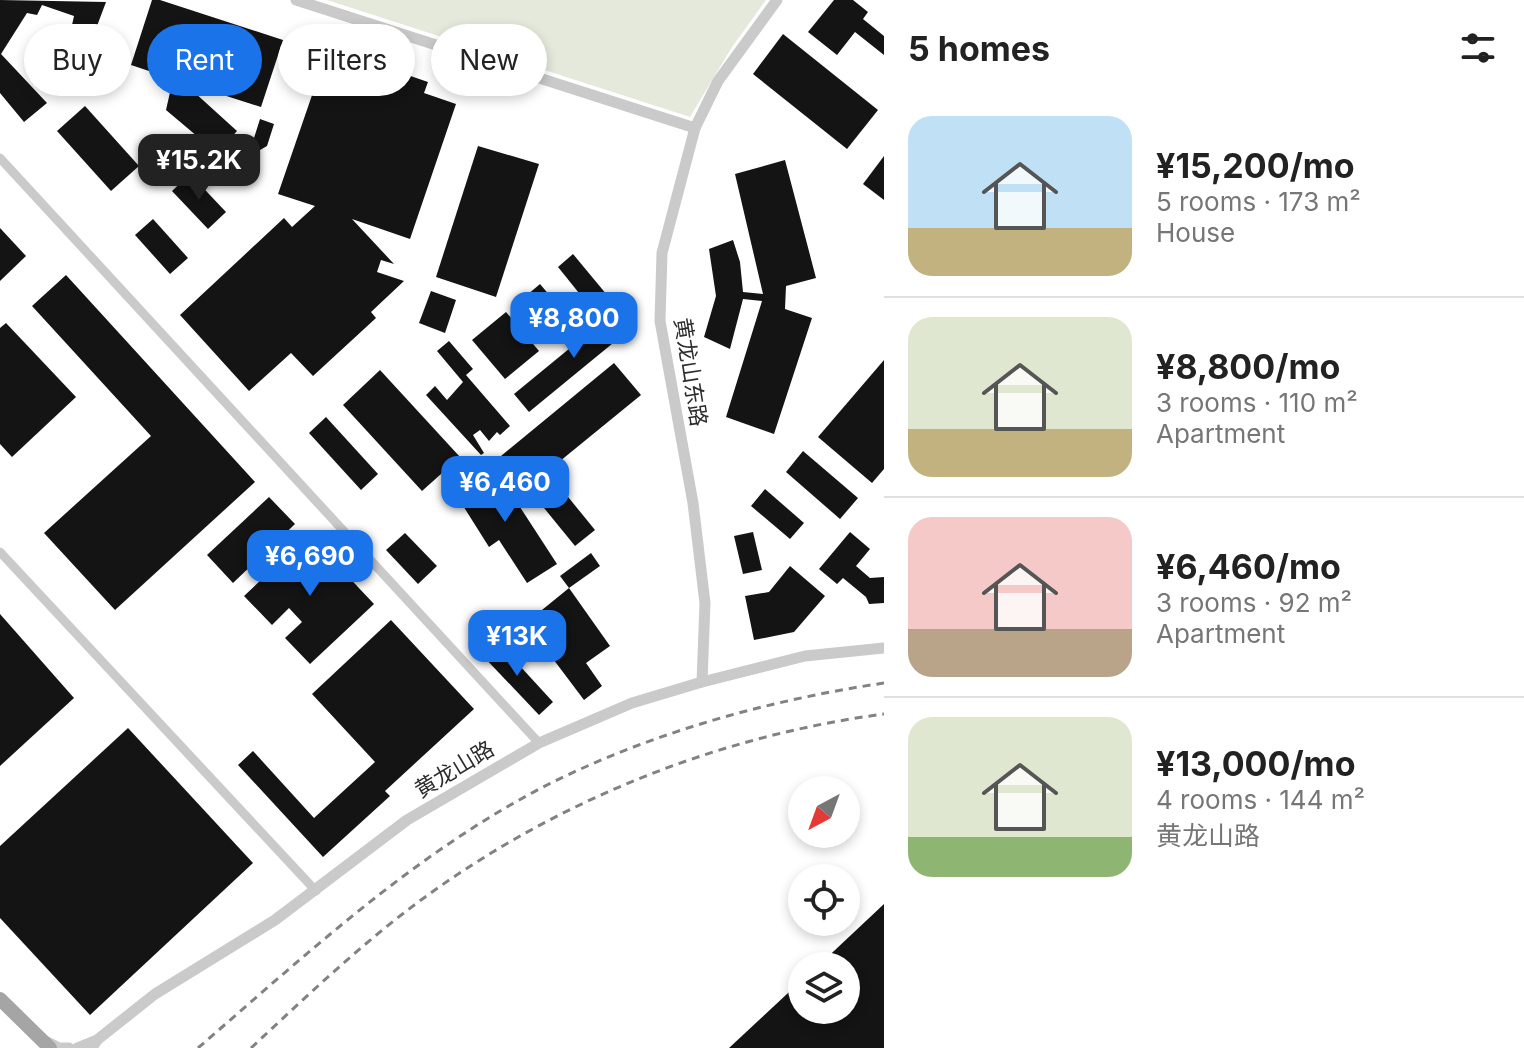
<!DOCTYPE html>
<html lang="en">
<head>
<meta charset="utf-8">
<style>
	body { margin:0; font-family:Inter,"Noto Sans SC",sans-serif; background:#f2f2f2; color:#222; height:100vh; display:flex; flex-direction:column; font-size:30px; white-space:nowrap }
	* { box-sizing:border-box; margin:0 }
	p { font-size:26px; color:#767676 }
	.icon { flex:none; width:44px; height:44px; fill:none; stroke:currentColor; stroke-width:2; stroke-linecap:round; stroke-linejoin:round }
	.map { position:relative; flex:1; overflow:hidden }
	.drawer { display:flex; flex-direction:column; background:#fff; width:640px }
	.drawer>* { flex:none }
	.top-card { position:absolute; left:24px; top:24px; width:740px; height:72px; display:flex; gap:16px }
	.needle { width:52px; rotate:221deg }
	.controls { position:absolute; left:788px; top:776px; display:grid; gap:16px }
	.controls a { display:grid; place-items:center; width:72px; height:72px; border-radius:50%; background:#fff; box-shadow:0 4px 12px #0003; font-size:40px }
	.price { position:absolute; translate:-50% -68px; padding:0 18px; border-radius:16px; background:#1a73e8; color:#fff; font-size:26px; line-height:52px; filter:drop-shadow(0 2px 4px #0008) }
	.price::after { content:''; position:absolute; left:50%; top:48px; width:24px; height:18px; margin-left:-12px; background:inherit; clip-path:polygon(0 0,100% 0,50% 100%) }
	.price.selected { background:#222; color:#fff }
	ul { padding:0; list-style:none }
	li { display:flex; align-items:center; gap:24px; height:200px; padding:0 24px }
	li+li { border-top:2px solid #e0e0e0 }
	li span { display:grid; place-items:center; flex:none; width:224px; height:160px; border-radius:24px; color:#555 }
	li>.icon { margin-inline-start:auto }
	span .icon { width:96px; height:96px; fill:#fffc; stroke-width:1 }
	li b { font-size:34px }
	h2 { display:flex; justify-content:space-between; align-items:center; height:96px; padding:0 24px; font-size:34px }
	.chip { padding:0 28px; border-radius:36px; background:#fff; box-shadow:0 4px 12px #0003; font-size:28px; line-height:72px }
	.chip.selected { background:#1a73e8; color:#fff }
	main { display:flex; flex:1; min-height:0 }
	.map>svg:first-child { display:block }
	.green { fill:#e5e9dc }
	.building { fill:#141414 }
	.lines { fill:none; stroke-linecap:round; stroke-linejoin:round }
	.minor { stroke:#cacaca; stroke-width:9 }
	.tertiary { stroke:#cacaca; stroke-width:11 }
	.primary { stroke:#a5a5a5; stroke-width:14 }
	.rail { stroke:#828282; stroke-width:3; stroke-dasharray:8 6; stroke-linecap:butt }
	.labels { text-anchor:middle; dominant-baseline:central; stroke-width:8; stroke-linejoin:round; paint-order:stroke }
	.street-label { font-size:22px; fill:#2d2d2d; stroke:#fff }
</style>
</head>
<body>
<main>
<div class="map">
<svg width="884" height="1048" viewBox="0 0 884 1048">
	<rect width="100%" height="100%" fill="#fff"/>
	<polygon class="green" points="327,0 766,0 732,47 690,117"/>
	<g class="building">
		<polygon points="0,0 106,2 94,34 72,25 74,16 42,5 37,15 27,13 1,54 47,103 24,122 0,93"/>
		<polygon points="152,0 160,0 283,40 261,107 183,82 237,131 217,153 166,110 173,79 131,65"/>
		<polygon points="834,0 853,0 868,12 863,19 884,36 884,55 855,32 837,55 808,32"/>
		<polygon points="783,34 878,110 847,149 753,74"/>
		<polygon points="331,40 358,49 355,57 428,82 424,93 456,104 410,239 352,219 394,264 381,260 377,272 404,281 371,312 376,318 313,376 291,353 249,391 180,315 284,218 292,227 315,206 278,194"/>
		<polygon points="85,106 139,166 111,191 57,131"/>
		<polygon points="260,119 274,124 267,146 236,164 229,163 219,154 254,138"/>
		<polygon points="478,146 539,164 496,297 436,277"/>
		<polygon points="884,156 884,200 863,184"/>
		<polygon points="785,160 816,278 786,286 785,309 812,318 774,434 726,417 762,301 743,299 730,349 704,337 716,296 709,249 733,240 740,262 743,292 763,294 735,174"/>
		<polygon points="190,174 226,212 208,229 172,191"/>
		<polygon points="153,219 188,258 170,274 135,235"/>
		<polygon points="0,228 26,256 0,281"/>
		<polygon points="573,254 607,295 591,308 558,267"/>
		<polygon points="66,275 255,482 115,610 44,533 151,436 32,306"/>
		<polygon points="540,284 572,322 552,339 520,301"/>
		<polygon points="431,291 456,300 445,333 419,323"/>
		<polygon points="620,307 635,325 529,412 514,394"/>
		<polygon points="506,312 539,351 505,379 472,340"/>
		<polygon points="6,323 76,397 12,457 0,444 0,328"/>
		<polygon points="449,341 473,369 466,375 510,426 500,435 497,432 489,441 480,430 473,435 484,453 481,455 426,395 435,386 447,400 463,382 437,351"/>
		<polygon points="884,360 884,469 872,483 818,437"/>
		<polygon points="614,363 641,395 527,488 501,456"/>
		<polygon points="380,370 460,457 422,491 343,405"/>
		<polygon points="326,417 378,474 361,490 309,433"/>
		<polygon points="803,451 858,498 840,519 786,472"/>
		<polygon points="494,467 557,564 527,583 499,540 489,547 455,493"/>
		<polygon points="560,487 595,530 575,546 540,503"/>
		<polygon points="765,489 804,523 790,539 751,506"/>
		<polygon points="269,497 295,524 233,583 207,555"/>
		<polygon points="753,532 762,570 743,574 734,536"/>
		<polygon points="850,532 870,549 856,566 870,578 884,577 884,603 869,604 866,597 843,578 837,584 819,569"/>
		<polygon points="405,533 437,566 418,584 386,550"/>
		<polygon points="309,535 374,604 310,664 285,638 302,622 289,608 272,625 244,596"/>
		<polygon points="591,553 600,566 569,588 560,576"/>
		<polygon points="790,566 825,596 794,632 754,640 745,596 769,592"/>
		<polygon points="569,588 610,646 586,663 602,686 584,700 526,623"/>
		<polygon points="0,614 74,698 0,766"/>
		<polygon points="391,620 474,709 385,791 390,796 323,857 238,765 253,751 314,818 375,762 312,694"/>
		<polygon points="497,641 553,702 539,715 482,655"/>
		<polygon points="128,728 253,863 90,1015 0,918 0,846"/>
		<polygon points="884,904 884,1048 729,1048 802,980 802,1010 846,1010 846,966 818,966"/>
	</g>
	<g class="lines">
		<g class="minor">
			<polyline points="0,158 539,743"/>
			<polyline points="0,552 316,891"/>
		</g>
		<g class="tertiary">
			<polyline points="296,0 695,128"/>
			<polyline points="702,682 705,603 693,503 660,321 662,253 695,128 718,81 777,0"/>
			<polyline points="43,1040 59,1048 69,1048"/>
			<polyline points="77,1048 97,1040"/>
			<polyline points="92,1048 97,1040 155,994 275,920 407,820 539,743 632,703 702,682 805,656 884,648"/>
		</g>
		<polyline class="primary" points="0,999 50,1048"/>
		<g class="rail">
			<path d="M198 1048C309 952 421 848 553 782 657 731 770 700 884 683"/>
			<path d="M251 1048C306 997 360 945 421 900 556 801 717 736 884 714"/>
		</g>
	</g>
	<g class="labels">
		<g class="street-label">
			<text transform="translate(691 372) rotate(81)">黄龙山东路</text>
			<text transform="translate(454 769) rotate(-31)">黄龙山路</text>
		</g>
	</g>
</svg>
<div class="controls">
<a><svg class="needle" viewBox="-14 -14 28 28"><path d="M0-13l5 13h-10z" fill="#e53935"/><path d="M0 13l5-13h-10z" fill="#767676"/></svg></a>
<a><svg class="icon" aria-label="locate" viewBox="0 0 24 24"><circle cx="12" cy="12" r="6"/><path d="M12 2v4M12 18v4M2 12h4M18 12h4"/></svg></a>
<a><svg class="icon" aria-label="layers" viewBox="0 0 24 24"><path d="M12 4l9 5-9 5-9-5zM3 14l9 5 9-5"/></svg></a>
</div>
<b class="price selected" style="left:199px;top:202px">¥15.2K</b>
<b class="price" style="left:574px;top:360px">¥8,800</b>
<b class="price" style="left:505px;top:524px">¥6,460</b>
<b class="price" style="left:310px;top:598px">¥6,690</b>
<b class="price" style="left:517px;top:678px">¥13K</b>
<div class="top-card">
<a class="chip">Buy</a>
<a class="chip selected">Rent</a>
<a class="chip">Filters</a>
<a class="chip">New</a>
</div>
</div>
<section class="drawer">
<h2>5 homes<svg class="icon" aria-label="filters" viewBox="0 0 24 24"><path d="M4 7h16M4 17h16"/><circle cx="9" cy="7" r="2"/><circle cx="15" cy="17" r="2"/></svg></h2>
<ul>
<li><span style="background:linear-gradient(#bfe0f5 70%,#c2b280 0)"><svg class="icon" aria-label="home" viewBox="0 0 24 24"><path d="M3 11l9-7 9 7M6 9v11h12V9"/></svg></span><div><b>¥15,200/mo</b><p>5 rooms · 173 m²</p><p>House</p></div></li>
<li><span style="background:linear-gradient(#dfe7d0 70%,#c2b280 0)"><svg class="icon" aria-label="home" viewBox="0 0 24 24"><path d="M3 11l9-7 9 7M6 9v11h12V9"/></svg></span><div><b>¥8,800/mo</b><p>3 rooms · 110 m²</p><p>Apartment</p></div></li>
<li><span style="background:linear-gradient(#f6c9c9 70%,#b9a48a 0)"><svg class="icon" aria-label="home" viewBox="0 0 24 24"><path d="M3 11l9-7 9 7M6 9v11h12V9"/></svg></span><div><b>¥6,460/mo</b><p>3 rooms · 92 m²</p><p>Apartment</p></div></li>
<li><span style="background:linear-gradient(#dfe7d0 75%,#8fb573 0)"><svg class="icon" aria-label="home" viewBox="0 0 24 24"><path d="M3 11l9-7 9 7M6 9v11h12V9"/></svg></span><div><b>¥13,000/mo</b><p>4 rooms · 144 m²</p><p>黄龙山路</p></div></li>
</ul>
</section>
</main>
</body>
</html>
